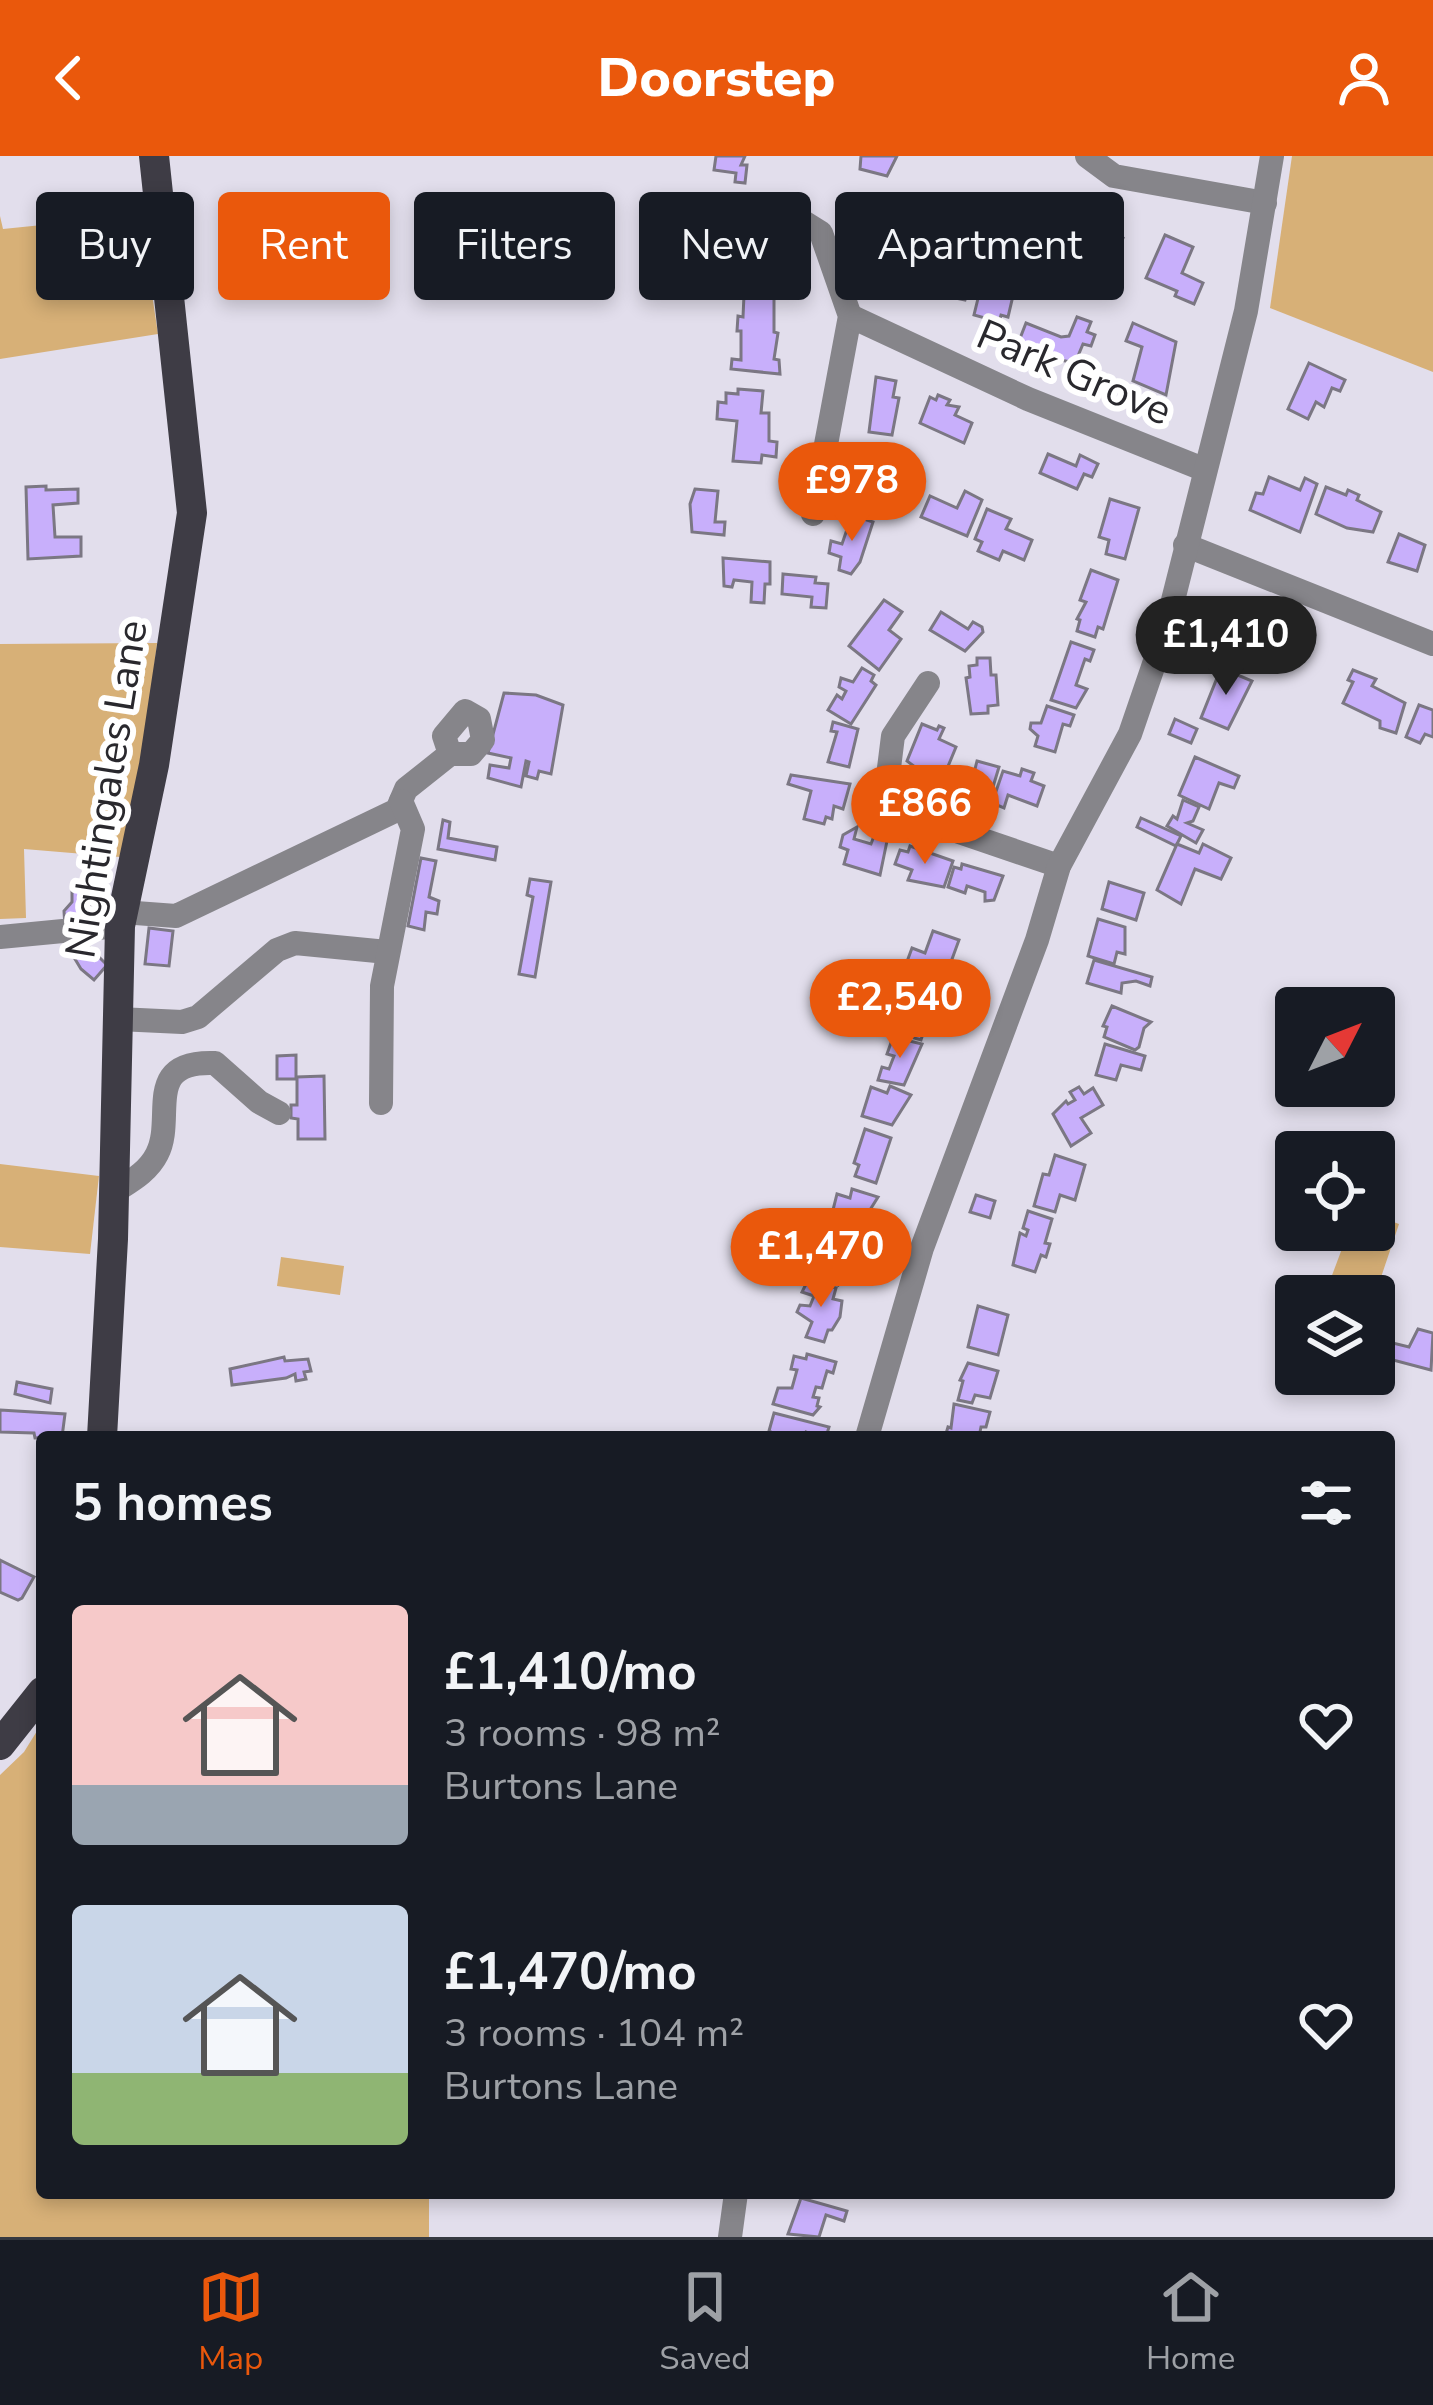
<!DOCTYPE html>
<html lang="en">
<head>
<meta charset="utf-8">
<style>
	body { margin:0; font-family:"Nunito Sans",sans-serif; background:#242831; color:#f1f3f6; height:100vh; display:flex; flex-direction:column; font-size:45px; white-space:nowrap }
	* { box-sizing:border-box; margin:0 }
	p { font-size:39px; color:#9ea1a6 }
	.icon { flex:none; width:66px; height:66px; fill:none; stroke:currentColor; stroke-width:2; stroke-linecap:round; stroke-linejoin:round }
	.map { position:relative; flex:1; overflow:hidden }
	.panel { position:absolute; left:36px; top:1275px; width:1359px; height:768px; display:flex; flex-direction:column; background:#171b24; border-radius:12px; box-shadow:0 6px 18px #0003 }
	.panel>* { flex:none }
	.top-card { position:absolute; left:36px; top:36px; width:1362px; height:108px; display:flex; gap:24px }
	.needle { width:78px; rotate:48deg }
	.controls { position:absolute; left:1275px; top:831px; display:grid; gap:24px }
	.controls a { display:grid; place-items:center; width:120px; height:120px; border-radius:12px; background:#171b24; box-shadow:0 6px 18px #0003; font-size:60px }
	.price { position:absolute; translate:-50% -102px; padding:0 27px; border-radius:42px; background:#ea580c; color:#fff; font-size:39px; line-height:78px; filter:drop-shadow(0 3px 6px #0008) }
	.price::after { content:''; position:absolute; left:50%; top:72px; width:36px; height:27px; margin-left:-18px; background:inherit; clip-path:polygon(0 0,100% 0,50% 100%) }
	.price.on { background:#222; color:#fff }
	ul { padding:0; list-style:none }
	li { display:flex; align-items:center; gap:36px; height:300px; padding:0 36px }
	li span { display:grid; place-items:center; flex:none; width:336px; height:240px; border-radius:12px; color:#555 }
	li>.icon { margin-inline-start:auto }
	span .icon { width:144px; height:144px; fill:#fffc; stroke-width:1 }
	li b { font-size:51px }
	h2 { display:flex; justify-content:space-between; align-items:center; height:144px; padding:0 36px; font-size:51px }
	.chip { padding:0 42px; border-radius:12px; background:#171b24; box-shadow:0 6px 18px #0003; font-size:42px; line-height:108px }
	.chip.on { background:#ea580c; color:#fff }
	header { display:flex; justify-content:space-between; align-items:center; height:156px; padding:0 36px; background:#ea580c; color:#fff; font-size:54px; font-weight:800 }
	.tab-bar { display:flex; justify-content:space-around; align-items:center; height:168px; border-top:3px solid #363941; background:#171b24; font-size:33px; color:#9ea1a6 }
	.tab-bar a { display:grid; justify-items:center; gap:6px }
	.tab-bar .on { color:#ea580c }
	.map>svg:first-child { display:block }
	.green { fill:#d7b077 }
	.building { fill:#c8affb; stroke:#7b7783; stroke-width:3 }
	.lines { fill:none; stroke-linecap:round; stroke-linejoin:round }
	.minor { stroke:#86858a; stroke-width:24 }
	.major { stroke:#3e3c45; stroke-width:30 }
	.labels { text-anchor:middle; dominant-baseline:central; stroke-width:12; stroke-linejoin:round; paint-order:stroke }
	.street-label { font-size:42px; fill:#29282d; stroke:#fff }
</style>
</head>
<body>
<header><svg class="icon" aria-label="back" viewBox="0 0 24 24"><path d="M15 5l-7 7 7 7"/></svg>Doorstep<svg class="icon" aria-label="person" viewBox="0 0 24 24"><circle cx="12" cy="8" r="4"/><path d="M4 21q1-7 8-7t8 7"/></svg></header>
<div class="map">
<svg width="1433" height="2081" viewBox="0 0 1433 2081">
	<rect width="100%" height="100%" fill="#e2deec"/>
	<g class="green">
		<polygon points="1292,0 1433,0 1433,216 1270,152"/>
		<polygon points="140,59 158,178 0,203 0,60 3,73"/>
		<polygon points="157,487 132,702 24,693 26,762 0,763 0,488"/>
		<polygon points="0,1008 99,1020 90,1098 0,1091"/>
		<polygon points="1374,1059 1399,1068 1374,1142 1325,1138 1349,1074 1374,1074"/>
		<polygon points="281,1101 344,1110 340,1139 277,1130"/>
		<polygon points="42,1567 42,2037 429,2037 429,2081 0,2081 0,1619 24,1596"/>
	</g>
	<g class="building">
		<polygon points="716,0 745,0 741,9 747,9 745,27 735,26 736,17 714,14"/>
		<polygon points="861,0 897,0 887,20 860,13"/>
		<polygon points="752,40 762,65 765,64 781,108 761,116 749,96 756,93 752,83 740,88 736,77 747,73 736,47"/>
		<polygon points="1065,53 1091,67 1106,69 1105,74 1123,82 1117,96 1100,86 1092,104 1079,104 1076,97 1079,90 1054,79"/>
		<polygon points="886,54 889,64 903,61 908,77 903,79 905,87 884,93 875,57"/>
		<polygon points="1165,79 1193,91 1182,117 1203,127 1194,148 1175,140 1177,135 1146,122"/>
		<polygon points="938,86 953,89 951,101 976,108 965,144 941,139 943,131 927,126"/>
		<polygon points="983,122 1015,131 1008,161 1001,159 999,166 974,159"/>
		<polygon points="744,139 774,141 774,176 778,177 774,203 779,204 780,218 731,213 732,203 741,204 741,175 737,175 738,160 743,161"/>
		<polygon points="1077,161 1091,166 1087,176 1095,179 1091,190 1083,188 1075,207 1056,203 1019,185 1026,167 1061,181 1069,180"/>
		<polygon points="1133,167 1176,186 1166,239 1133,225 1142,191 1126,185"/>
		<polygon points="1309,207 1345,224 1340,235 1332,232 1324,251 1316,246 1308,263 1288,253"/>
		<polygon points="876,221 896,225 893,241 899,242 892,279 869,276"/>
		<polygon points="738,233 763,235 761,257 769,257 769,285 777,286 776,301 762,299 761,307 733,305 737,265 717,263 718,246 726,247 726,237 738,238"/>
		<polygon points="938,239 950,244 947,249 959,251 955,259 972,267 964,287 920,267 930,241 936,244"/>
		<polygon points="859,289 888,300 872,351 855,347 866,303 849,294"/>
		<polygon points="1048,298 1076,310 1080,299 1098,308 1092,321 1084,318 1077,333 1040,317"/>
		<polygon points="1269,321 1300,334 1305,322 1317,328 1300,376 1250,354 1256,337 1263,338"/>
		<polygon points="46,330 46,334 78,333 78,347 53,349 55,381 81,381 81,400 28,403 26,331"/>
		<polygon points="1326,331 1346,339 1348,334 1359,339 1357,344 1381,356 1373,376 1347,372 1316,358"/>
		<polygon points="695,333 718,335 715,366 725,366 724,379 692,376 690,348"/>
		<polygon points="965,335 982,344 967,380 921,361 930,340 957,352"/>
		<polygon points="1110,343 1139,352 1125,403 1106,398 1109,384 1099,381"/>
		<polygon points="987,353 1011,363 1006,373 1032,384 1024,404 1003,395 999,404 978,395 982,386 975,383"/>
		<polygon points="852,359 873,366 860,406 851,418 839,414 841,401 829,397 831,385 842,388"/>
		<polygon points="1399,378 1425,389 1417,415 1388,406"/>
		<polygon points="723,402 770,406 770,428 765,428 764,447 751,446 752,426 734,424 732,431 724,430"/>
		<polygon points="1091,414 1118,424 1103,473 1098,471 1095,481 1077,475 1080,464 1077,463 1086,446 1080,444"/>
		<polygon points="783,418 816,421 815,427 828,428 826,452 811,451 812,441 782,438"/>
		<polygon points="884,444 902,456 889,474 901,483 879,514 849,490"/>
		<polygon points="1241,451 1275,462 1268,484 1278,487 1272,503 1262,500 1261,506 1241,497 1240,502 1222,496"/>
		<polygon points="941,456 968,473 973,466 982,471 983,476 965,495 930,474"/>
		<polygon points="1071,486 1094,494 1090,505 1085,503 1076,529 1087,533 1076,552 1051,544"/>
		<polygon points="977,502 990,502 991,519 996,519 998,549 988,550 988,557 971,558 966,522 970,521 969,510 977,509"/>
		<polygon points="862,512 874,519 871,525 876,529 851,568 828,554 837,539 842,543 846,535 839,531 841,522 853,526"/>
		<polygon points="1221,512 1252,525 1228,573 1201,562"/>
		<polygon points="1353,514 1376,523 1372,530 1405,547 1396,577 1380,572 1380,565 1343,547 1353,526 1348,524"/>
		<polygon points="504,537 536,539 563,549 551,618 539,615 537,623 526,620 529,606 526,605 521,631 488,622 490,609 509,612 511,602 488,597"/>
		<polygon points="1419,549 1433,554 1433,581 1425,578 1420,587 1406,581"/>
		<polygon points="1047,550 1074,559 1070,570 1063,568 1055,596 1035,590 1038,580 1030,573 1031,567 1041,567"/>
		<polygon points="1175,563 1197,573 1191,587 1169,578"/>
		<polygon points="833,566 858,573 849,611 828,606 837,576 831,575"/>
		<polygon points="922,568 937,574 939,570 944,572 939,583 956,591 944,620 925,612 923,617 907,605"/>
		<polygon points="1195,601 1239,620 1234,632 1219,627 1209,653 1179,639"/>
		<polygon points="977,605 999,611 989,644 950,632 956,612 974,617"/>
		<polygon points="1022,613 1034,617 1031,625 1044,630 1037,650 1008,639 1004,652 992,647 1003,615 1020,620"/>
		<polygon points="791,619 850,628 843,653 834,650 832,663 826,661 824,668 804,663 811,635 788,628"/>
		<polygon points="1183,644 1199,651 1193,665 1187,667 1203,674 1196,687 1167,670 1173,660 1177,663"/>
		<polygon points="1141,662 1181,680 1176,690 1137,671"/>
		<polygon points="443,664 450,666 448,682 497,691 495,704 438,693"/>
		<polygon points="857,671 854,683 871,688 874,680 887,685 880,719 844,708 848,694 840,691 843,679"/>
		<polygon points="1177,688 1199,697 1203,688 1231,702 1221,723 1195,713 1181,748 1157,734"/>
		<polygon points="910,690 953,705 944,731 908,724 912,714 895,708 900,694 908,696"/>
		<polygon points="421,702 436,705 429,741 439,745 437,758 426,756 424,774 408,770"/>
		<polygon points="962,708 1003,720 994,744 985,745 985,736 967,730 965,737 948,731 954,711 961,713"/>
		<polygon points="530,723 551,726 535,821 519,818 533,741 527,739"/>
		<polygon points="1109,726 1144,737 1136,764 1102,753"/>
		<polygon points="89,729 90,753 84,780 87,789 107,809 94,824 81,813 66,788 64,755 72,746 72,731"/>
		<polygon points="1098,763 1125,771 1125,798 1117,796 1114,808 1088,800"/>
		<polygon points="149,772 173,775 169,810 145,808"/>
		<polygon points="933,775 959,784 944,825 905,811 912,792 925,797"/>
		<polygon points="1094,804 1152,821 1150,830 1136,825 1122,827 1121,837 1087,827"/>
		<polygon points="906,835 934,843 921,884 893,876 898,859 904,860 907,849 902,848"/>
		<polygon points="1112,850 1151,866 1144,872 1139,891 1135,894 1104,881 1107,871 1103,870"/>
		<polygon points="893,881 922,888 904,929 878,924 882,911 889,913 894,900 887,898"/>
		<polygon points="1105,888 1145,900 1141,914 1121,909 1116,924 1096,919"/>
		<polygon points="296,899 296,923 277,923 277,900"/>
		<polygon points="324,920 325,983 298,983 298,963 291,962 291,949 297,949 297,921"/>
		<polygon points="890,930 911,939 892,969 862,960 871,931 887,937"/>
		<polygon points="1079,931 1084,938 1093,932 1103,949 1081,962 1091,977 1071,990 1053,958 1066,945 1068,948 1075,944 1070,936"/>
		<polygon points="865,973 891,982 876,1027 855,1020 859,1009 854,1007"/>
		<polygon points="1055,999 1085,1009 1075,1044 1060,1039 1055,1056 1034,1050 1043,1018 1049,1019"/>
		<polygon points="852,1033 878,1041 868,1057 875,1059 871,1072 865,1070 862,1079 839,1072 841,1061 832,1058 837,1038 850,1042"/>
		<polygon points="976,1039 995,1045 990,1062 970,1056"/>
		<polygon points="1028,1055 1052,1063 1045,1087 1050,1088 1046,1101 1041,1099 1035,1116 1013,1109 1020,1077 1026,1080 1028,1074 1023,1072"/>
		<polygon points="819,1071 860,1085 856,1099 848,1097 838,1129 809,1119 812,1108 819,1109 828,1080 816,1077"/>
		<polygon points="808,1124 836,1132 833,1143 842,1145 840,1161 832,1174 828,1174 824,1186 806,1181 812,1166 797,1156 800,1149 810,1150 814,1140 802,1136"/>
		<polygon points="978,1150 1008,1159 998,1199 968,1191"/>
		<polygon points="1418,1173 1433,1177 1431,1214 1389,1203 1393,1187 1409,1191"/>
		<polygon points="807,1198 836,1206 833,1217 827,1215 822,1232 816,1231 813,1241 819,1242 817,1250 820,1251 813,1259 773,1248 778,1232 792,1232 797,1214 791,1213 794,1200 806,1203"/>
		<polygon points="284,1201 285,1205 308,1203 311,1215 304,1216 306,1223 296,1225 295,1218 286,1222 232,1229 230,1213"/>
		<polygon points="968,1207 998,1215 990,1242 975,1239 972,1247 958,1244 963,1225 960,1224"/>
		<polygon points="17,1226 52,1233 50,1247 15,1238"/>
		<polygon points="954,1248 990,1256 986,1271 981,1271 980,1276 986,1281 945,1281 948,1271 951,1272"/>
		<polygon points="0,1254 65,1258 62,1281 35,1282 34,1277 0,1276"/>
		<polygon points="774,1257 829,1271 826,1281 810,1281 811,1278 806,1276 804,1281 782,1281 769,1275"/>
		<polygon points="0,1404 34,1421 22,1442 18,1444 0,1436"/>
		<polygon points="801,2042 847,2055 844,2065 826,2059 819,2081 788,2078"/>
	</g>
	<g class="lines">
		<g class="minor">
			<polyline points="1087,0 1114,20 1265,47"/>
			<polyline points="797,62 821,77 850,160 813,358"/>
			<polyline points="850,160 1028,243 1203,313"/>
			<polyline points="1185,389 1433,488"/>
			<polyline points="928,527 893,580 888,620 915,661 1059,710"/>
			<polyline points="122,756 176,760 397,654 406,633 450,598 444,580 465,555 479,563 483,584 471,598 450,598"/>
			<polyline points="86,773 120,770"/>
			<polyline points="0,781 63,775"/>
			<polyline points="118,863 182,866 198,861 277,794 295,787 387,796"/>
			<polyline points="381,947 382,830 413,673 401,645"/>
			<path d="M114 1036C131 1025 148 1016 157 998 176 962 141 904 215 907L259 946 279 957"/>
			<polyline points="867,1281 922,1092 1037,784 1059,710 1130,578 1165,476 1246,155 1272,0"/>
			<polyline points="730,2081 736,2037"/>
		</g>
		<g class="major">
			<polyline points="102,1281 113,1083 120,770 154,609 192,357 154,0"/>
			<polyline points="0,1589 42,1536"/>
		</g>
	</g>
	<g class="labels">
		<g class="street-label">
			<text transform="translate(1074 217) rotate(23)">Park Grove</text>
			<text transform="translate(107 633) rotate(-81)">Nightingales Lane</text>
		</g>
	</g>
</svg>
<div class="controls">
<a><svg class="needle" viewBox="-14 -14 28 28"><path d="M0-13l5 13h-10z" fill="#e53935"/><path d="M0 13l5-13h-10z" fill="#9ea1a6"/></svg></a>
<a><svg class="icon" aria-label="locate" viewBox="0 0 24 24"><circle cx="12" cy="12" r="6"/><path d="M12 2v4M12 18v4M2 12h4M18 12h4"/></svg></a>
<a><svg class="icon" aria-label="layers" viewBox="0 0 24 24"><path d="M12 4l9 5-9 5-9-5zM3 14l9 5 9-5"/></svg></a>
</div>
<b class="price" style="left:852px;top:388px">£978</b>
<b class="price on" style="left:1226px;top:542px">£1,410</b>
<b class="price" style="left:925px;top:711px">£866</b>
<b class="price" style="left:900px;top:905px">£2,540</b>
<b class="price" style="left:821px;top:1154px">£1,470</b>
<div class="top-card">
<a class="chip">Buy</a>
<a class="chip on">Rent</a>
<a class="chip">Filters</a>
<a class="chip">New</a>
<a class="chip">Apartment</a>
</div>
<section class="panel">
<h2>5 homes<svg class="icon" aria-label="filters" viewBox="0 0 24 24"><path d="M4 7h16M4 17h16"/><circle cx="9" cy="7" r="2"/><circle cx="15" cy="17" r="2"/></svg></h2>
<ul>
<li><span style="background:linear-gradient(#f6c9c9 75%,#9aa5b1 0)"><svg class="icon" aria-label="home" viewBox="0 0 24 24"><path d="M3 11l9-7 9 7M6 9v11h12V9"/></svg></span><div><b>£1,410/mo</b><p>3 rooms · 98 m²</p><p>Burtons Lane</p></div><svg class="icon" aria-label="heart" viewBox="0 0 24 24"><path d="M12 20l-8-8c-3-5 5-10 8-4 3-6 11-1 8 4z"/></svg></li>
<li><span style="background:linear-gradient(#c9d6e8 70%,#8fb573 0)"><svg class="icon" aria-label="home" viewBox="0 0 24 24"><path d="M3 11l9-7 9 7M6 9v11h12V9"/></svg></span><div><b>£1,470/mo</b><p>3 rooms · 104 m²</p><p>Burtons Lane</p></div><svg class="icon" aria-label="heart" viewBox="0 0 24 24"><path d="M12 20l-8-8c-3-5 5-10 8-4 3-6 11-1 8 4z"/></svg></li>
</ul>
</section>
</div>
<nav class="tab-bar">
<a class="on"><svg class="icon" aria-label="map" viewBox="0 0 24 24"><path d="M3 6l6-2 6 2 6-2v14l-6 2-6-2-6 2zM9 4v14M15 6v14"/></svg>Map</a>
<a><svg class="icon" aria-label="saved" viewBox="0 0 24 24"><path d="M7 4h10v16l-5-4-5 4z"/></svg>Saved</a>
<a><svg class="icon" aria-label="home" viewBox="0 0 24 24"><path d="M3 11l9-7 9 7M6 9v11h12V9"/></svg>Home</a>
</nav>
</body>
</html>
